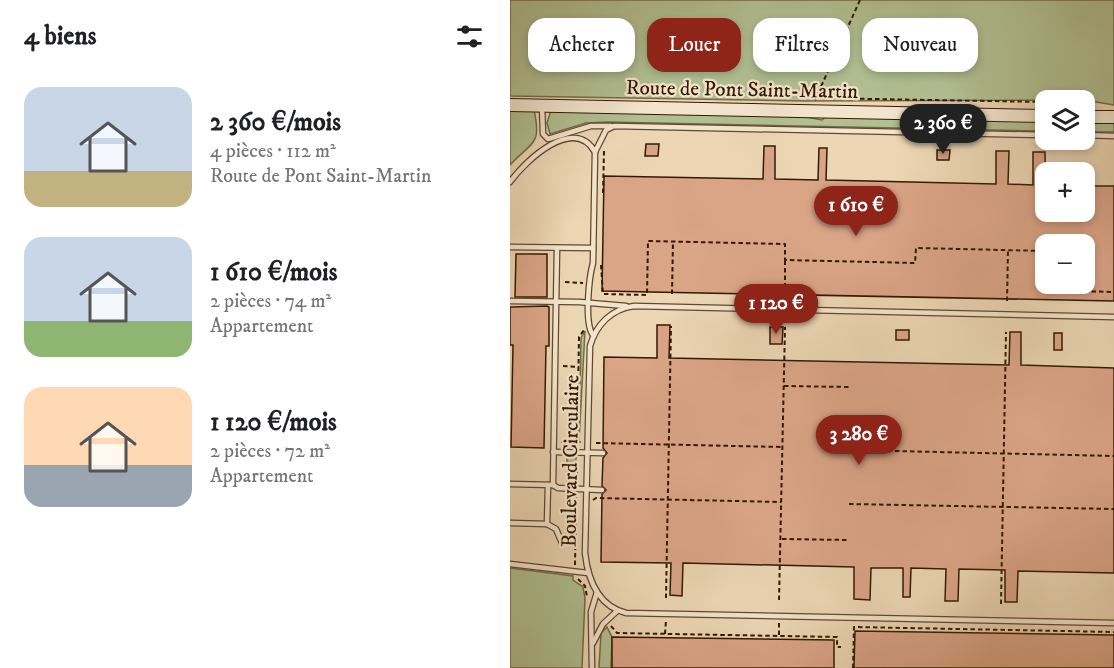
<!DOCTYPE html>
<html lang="fr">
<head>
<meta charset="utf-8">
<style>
	body { margin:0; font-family:"IM FELL DW Pica",serif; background:#f2f2f2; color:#202124; height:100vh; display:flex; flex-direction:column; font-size:22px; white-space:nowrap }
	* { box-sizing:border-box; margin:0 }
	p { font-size:20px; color:#757577 }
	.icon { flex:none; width:33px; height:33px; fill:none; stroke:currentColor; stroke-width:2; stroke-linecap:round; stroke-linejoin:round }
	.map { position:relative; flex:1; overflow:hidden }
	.side { display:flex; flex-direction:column; background:#fff; width:510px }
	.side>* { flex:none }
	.hud { position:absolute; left:18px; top:18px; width:495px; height:54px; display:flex; gap:12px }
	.buttons { position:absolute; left:525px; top:90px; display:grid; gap:12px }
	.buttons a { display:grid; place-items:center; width:60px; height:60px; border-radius:12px; background:#fff; box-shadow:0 3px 9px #0003; font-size:30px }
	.price { position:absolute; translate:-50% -51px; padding:0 14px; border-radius:21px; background:#8f2418; color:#fff; font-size:20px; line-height:39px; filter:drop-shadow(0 2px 3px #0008) }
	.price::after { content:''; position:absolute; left:50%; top:36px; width:18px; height:14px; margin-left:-9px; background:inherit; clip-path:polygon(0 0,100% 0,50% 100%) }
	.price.current { background:#222; color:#fff }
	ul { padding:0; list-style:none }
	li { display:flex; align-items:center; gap:18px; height:150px; padding:0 24px }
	li span { display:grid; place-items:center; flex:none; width:168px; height:120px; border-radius:18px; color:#555 }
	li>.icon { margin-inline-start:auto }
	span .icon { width:72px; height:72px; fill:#fffc; stroke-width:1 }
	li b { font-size:26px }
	h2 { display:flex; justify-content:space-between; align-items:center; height:72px; padding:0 24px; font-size:26px }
	.tag { padding:0 21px; border-radius:18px; background:#fff; box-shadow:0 3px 9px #0003; font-size:21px; line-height:54px }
	.tag.current { background:#8f2418; color:#fff }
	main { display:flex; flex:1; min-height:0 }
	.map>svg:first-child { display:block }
	.green { fill:#b1bf92; stroke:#726c49; stroke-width:1.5 }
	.building { fill:#daa487; stroke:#341900; stroke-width:1.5; fill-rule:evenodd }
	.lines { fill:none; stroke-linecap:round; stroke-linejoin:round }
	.lane-casing { stroke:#62482d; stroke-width:7 }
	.secondary-casing { stroke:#341900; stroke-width:14 }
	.path { stroke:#341900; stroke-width:2; stroke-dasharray:4.5 3; stroke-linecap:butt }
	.lane { stroke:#f3e4ce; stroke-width:4.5 }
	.secondary { stroke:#f3e4ce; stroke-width:12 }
	.labels { text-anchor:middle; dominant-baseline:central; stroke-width:4.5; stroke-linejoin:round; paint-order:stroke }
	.street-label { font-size:21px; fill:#341900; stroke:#f3e4ce }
</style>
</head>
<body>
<main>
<section class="side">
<h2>4 biens<svg class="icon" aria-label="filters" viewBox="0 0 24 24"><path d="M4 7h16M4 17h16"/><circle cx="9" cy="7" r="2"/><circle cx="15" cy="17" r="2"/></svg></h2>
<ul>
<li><span style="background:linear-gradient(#c9d6e8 70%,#c2b280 0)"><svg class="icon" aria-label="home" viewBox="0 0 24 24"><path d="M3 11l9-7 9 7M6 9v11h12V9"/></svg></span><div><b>2 360 €/mois</b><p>4 pièces · 112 m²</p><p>Route de Pont Saint-Martin</p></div></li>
<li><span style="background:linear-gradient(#c9d6e8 70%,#8fb573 0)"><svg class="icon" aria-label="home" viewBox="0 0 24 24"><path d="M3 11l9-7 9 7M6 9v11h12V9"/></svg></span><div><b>1 610 €/mois</b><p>2 pièces · 74 m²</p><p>Appartement</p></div></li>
<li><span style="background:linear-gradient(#ffd9b3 65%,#9aa5b1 0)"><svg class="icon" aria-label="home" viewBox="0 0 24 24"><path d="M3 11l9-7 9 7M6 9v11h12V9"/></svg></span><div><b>1 120 €/mois</b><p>2 pièces · 72 m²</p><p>Appartement</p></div></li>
</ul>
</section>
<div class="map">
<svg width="604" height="668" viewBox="0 0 604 668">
	<rect width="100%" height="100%" fill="#ecd6b4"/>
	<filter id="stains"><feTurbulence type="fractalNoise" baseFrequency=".00333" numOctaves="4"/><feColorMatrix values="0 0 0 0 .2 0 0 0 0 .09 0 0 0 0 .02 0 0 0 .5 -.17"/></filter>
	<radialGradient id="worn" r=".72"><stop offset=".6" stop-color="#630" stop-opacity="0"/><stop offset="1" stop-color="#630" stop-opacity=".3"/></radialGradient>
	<g class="green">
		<polygon points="0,0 604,0 604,105 574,100 294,101 0,96"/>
		<path d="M0 109 24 110C32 146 22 141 0 165Z"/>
		<polygon points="41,110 291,116 312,120 315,117 536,121 535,131 98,122 76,123 40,134 37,123"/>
		<polygon points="574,122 604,123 604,132 575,132"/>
		<polygon points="75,331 69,441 71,338"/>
		<polygon points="57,457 66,457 65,485 57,484"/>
		<polygon points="0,568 63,576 63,580 73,587 75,598 72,668 0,668"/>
		<polygon points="97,627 102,637 101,668 89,668 91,633"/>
	</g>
	<g class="building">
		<polygon points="136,144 149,144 148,156 135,156"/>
		<path d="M254 146H265V179L308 180 309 148H317L316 180 486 184V151H499L498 184 523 185V152H535L536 212H574V186H604V301L92 291 94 176 253 179ZM536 244H574V284H536Z"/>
		<polygon points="427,150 440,150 439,160 427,160"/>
		<polygon points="6,254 37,254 37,297 5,297"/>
		<polygon points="37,306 39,307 39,346 36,346 34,448 1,447 3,345 0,345 0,307"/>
		<polygon points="147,325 160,325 159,358 499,365 500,332 511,332 511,365 604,368 604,573 508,571 507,602 495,602 495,570 449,569 448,601 435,601 436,569 401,568 400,597 393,597 393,568 361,568 360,600 344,599 344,567 173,563 172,596 160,595 161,563 91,562 92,494 96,490 92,486 93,458 97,453 93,448 94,357 147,358"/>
		<polygon points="260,327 273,327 272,344 260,344"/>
		<rect x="386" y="330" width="13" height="10"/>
		<rect x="544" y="333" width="8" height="17"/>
		<polygon points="345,631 604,635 604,668 344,668"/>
		<polygon points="102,637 324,640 324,668 102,668"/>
	</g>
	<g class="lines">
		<g class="lane-casing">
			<g id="lane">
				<polyline points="32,107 33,134 38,139 81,126 101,126"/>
				<polyline points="574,135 604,136"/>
				<path d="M0 182C16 160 64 115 85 152"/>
				<polyline points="0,247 83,248"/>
				<polyline points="0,301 69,302 116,306"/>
				<path d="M604 317 124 306C101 309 86 325 80 346L75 553C78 580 88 606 116 613L604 623"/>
				<path d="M83 335C74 324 79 277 83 263L85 152 96 130 104 126 536 135"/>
				<polyline points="43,452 93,453"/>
				<polyline points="0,484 43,485 47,248"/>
				<polyline points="43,485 48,488 92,490"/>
				<polyline points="0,523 37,524 46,529 52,543"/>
				<polyline points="37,524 38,485"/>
				<polyline points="0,564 78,573"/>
				<polyline points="83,643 93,624 107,611"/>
				<polyline points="82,668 81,612 87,592"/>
			</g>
		</g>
		<g class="secondary-casing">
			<g id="secondary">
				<polyline points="0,105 536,116"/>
				<polyline points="574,117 604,117"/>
			</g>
		</g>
		<g class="path">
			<polyline points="305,98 536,102"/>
			<polyline points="305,100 350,0"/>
			<polyline points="541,140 568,141"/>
			<polyline points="93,193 94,151"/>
			<polyline points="91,265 93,294 137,295 138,241 275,244 275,260 405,263 406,248 536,251"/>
			<polyline points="55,282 73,283"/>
			<polyline points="566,284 566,291 604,292"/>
			<polyline points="162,294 163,241"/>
			<polyline points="275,295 275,260"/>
			<polyline points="497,301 498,250"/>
			<polyline points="53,366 69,367"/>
			<polyline points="274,386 341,387"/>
			<polyline points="51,442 71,442"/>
			<polyline points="86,443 272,447"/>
			<polyline points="67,446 69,337 74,330"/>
			<polyline points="340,450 604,456"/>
			<polyline points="67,482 67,460"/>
			<polyline points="83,500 86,498 271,502"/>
			<polyline points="339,504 604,509"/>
			<polyline points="272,539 338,540"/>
			<polyline points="65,565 66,496"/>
			<polyline points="68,579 75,586 77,597"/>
			<polyline points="156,598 161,326"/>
			<polyline points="269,600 275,327"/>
			<polyline points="491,604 496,332"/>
			<polyline points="101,626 107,633 327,637 327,647 331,647"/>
			<polyline points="155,634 156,620"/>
			<polyline points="269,635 269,623"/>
			<polyline points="343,668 344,627 604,632"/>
		</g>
		<use href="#lane" class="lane"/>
		<use href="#secondary" class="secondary"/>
	</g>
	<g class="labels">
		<g class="street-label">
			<text transform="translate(232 90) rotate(1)">Route de Pont Saint-Martin</text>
			<text transform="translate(61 461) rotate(-89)">Boulevard Circulaire</text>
		</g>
	</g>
	<rect width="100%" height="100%" filter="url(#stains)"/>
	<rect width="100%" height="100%" fill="url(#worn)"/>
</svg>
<div class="buttons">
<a><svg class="icon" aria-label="layers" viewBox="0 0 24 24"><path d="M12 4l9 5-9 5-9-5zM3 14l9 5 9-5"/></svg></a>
<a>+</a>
<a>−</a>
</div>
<b class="price current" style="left:433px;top:155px">2 360 €</b>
<b class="price" style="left:346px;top:237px">1 610 €</b>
<b class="price" style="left:266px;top:335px">1 120 €</b>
<b class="price" style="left:349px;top:466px">3 280 €</b>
<div class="hud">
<a class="tag">Acheter</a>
<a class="tag current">Louer</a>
<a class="tag">Filtres</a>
<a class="tag">Nouveau</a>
</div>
</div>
</main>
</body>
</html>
